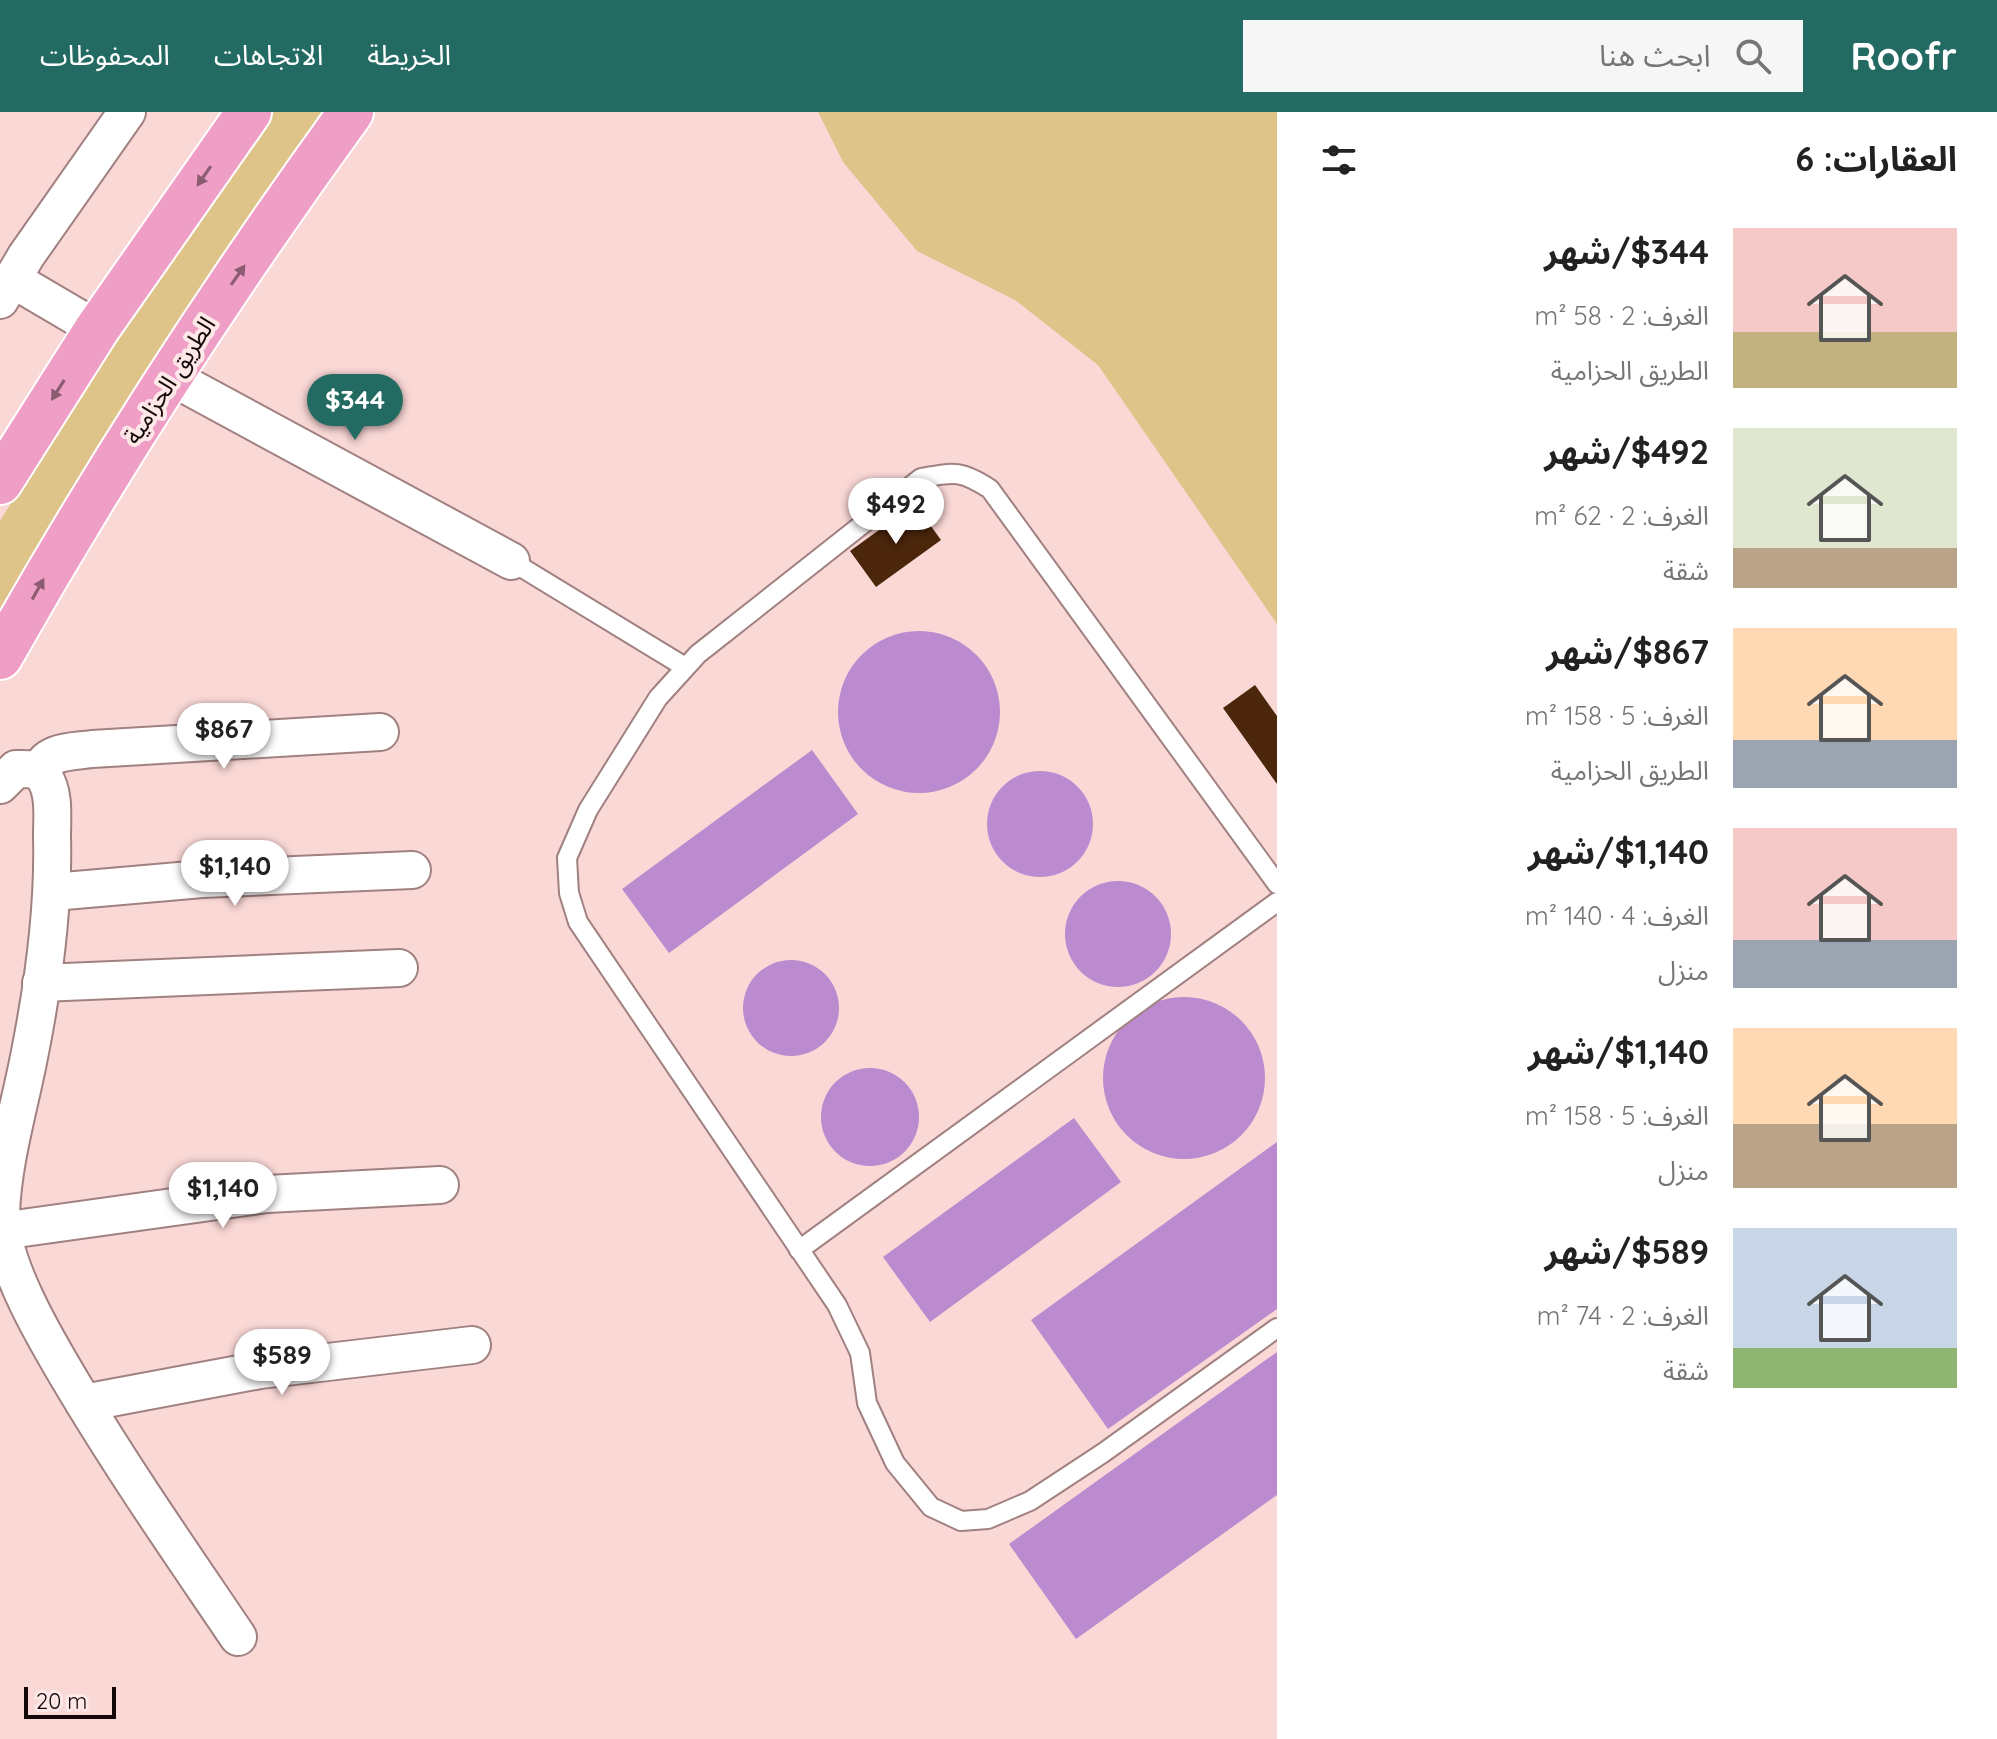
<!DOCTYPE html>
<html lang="ar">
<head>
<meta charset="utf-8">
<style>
	body { margin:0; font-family:Quicksand,"Noto Sans Arabic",sans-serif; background:#f6f6f6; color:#222; direction:rtl; height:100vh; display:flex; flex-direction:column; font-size:30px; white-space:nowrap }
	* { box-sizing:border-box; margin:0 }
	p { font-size:26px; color:#767676 }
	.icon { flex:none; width:44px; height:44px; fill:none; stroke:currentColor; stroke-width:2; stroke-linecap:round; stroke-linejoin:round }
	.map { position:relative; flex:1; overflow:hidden; direction:ltr }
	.drawer { display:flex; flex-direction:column; background:#fff; width:720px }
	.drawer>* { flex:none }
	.scale { position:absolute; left:24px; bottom:20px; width:92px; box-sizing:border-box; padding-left:8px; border:4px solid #140909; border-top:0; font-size:22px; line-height:28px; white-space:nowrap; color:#140909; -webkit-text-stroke:6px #fee9e8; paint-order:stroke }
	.price { position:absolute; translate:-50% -68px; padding:0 18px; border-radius:28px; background:#fff; color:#222; font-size:26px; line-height:52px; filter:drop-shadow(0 2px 4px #0008) }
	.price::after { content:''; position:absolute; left:50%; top:48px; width:24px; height:18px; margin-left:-12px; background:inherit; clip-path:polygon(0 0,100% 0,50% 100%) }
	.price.active { background:#236b62; color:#fff }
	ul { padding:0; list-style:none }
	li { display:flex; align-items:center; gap:24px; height:200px; padding:0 40px }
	li span { display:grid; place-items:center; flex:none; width:224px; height:160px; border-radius:0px; color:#555 }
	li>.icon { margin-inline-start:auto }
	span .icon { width:96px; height:96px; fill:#fffc; stroke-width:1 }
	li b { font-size:34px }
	h2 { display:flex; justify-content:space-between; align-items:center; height:96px; padding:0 40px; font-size:34px }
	header { display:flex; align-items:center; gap:48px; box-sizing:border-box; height:112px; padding:0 40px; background:#236b62; color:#fff }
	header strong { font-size:38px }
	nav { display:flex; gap:44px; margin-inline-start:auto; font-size:28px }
	.search { width:560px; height:72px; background:#f6f6f6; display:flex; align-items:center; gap:20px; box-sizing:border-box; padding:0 28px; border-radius:0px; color:#767676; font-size:30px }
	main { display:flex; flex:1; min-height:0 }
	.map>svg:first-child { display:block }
	.green { fill:#dfc489 }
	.water { fill:#bc8ace }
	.building { fill:#4b260b }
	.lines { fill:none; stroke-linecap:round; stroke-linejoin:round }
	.lane-casing { stroke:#a18180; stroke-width:22 }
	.street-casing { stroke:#a18180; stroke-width:40 }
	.highway-casing { stroke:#fff; stroke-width:48 }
	.lane { stroke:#fff; stroke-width:18 }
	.street { stroke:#fff; stroke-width:36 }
	.highway { stroke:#ef9fc6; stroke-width:44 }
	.oneway { fill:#8c5c71 }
	.labels { text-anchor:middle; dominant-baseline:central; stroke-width:8; stroke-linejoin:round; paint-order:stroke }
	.street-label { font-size:24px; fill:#140909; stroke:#fee9e8 }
</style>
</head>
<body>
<header>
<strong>Roofr</strong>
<div class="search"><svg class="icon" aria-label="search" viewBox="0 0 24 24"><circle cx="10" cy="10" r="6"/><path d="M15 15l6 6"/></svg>ابحث هنا</div>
<nav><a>الخريطة</a><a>الاتجاهات</a><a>المحفوظات</a></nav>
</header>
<main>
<section class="drawer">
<h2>العقارات: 6<svg class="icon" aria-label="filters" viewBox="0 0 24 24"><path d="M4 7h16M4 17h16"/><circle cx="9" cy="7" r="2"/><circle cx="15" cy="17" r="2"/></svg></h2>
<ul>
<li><span style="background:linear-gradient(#f6c9c9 65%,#c2b280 0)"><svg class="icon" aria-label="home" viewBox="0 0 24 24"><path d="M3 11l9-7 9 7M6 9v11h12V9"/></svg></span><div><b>$344/شهر</b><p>الغرف: 2 · 58 m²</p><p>الطريق الحزامية</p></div></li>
<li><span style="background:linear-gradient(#dfe7d0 75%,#b9a48a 0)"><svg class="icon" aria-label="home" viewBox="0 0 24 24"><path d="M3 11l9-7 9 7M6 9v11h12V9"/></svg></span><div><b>$492/شهر</b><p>الغرف: 2 · 62 m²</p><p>شقة</p></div></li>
<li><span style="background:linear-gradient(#ffd9b3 70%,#9aa5b1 0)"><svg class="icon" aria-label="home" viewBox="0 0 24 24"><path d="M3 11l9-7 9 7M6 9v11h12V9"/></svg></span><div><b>$867/شهر</b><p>الغرف: 5 · 158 m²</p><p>الطريق الحزامية</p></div></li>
<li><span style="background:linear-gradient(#f6c9c9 70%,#9aa5b1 0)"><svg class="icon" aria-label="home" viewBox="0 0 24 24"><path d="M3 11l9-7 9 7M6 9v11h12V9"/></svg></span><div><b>$1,140/شهر</b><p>الغرف: 4 · 140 m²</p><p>منزل</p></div></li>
<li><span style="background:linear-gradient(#ffd9b3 60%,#b9a48a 0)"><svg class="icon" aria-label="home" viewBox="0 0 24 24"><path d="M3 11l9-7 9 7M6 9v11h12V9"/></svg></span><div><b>$1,140/شهر</b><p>الغرف: 5 · 158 m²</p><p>منزل</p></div></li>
<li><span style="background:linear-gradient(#c9d6e8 75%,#8fb573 0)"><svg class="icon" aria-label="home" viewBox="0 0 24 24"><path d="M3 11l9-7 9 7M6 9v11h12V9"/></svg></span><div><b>$589/شهر</b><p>الغرف: 2 · 74 m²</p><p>شقة</p></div></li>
</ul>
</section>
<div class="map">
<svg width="1277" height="1627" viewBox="0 0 1277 1627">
	<rect width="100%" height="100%" fill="#fad8d6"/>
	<g class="green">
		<polygon points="268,0 334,0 0,513 0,409 154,159"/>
		<polygon points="818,0 1277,0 1277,512 1098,253 1015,188 917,139 843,50"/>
	</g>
	<g class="water">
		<circle cx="919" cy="600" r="81"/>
		<polygon points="812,638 858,702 669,841 622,777"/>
		<circle cx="1040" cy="712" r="53"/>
		<circle cx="1118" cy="822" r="53"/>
		<circle cx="791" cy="896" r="48"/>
		<circle cx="1184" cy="966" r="81"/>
		<circle cx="870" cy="1005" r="49"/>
		<polygon points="1074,1006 1121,1070 930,1210 883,1145"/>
		<polygon points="1277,1030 1277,1197 1108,1317 1031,1208"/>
		<polygon points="1277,1240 1277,1383 1076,1527 1009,1432"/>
	</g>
	<g class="building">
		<polygon points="915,392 941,428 876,475 850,439"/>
		<polygon points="1255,573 1277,604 1277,672 1223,596"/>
	</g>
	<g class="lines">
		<g class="lane-casing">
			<g id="lane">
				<polyline points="511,449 685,555"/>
				<path d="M1277 772 990 377C961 358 954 360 921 366L698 542 658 586 588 698 567 746 569 781 578 810 837 1193 860 1241 867 1291 895 1351 931 1395 961 1409 988 1407 1030 1389 1103 1341 1277 1216"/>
				<polyline points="799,1138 1277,790"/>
			</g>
		</g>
		<g class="street-casing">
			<g id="street">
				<polyline points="0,172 12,167 97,217"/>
				<polyline points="0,188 26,144 127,0"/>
				<polyline points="171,265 511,449"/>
				<path d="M39 660C47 638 71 640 92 637L380 620"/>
				<path d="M0 673 16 657C27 657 37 656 44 665 55 681 52 706 52 724 54 797 44 869 30 940 20 993 3 1047 1 1101 0 1154 52 1238 79 1283 129 1366 184 1445 238 1525"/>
				<polyline points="53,780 202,767 412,758"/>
				<polyline points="41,871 399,856"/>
				<polyline points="2,1119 267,1082 440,1073"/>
				<polyline points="84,1291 260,1258 472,1233"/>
			</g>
		</g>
		<g class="highway-casing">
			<g id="highway">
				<polyline points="0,370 97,217 249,0"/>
				<path d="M0 545C106 357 224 175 351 0"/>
			</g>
		</g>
		<use href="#lane" class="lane"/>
		<use href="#street" class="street"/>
		<use href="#highway" class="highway"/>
	</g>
	<defs><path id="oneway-solid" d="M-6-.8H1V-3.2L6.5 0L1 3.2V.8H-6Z" transform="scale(2)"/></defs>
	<g class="oneway">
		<use href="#oneway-solid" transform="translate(204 64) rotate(125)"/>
		<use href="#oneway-solid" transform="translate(238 163) rotate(-55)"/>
		<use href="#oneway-solid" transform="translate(58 278) rotate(122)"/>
		<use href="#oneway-solid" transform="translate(38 477) rotate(-61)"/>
	</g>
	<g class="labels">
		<g class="street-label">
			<text transform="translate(169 268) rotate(-57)">الطريق الحزامية</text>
		</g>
	</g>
</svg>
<div class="scale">20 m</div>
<b class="price active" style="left:355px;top:330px">$344</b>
<b class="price" style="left:896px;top:434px">$492</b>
<b class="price" style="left:224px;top:659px">$867</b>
<b class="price" style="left:235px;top:796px">$1,140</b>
<b class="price" style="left:223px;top:1118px">$1,140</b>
<b class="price" style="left:282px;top:1285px">$589</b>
</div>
</main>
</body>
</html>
